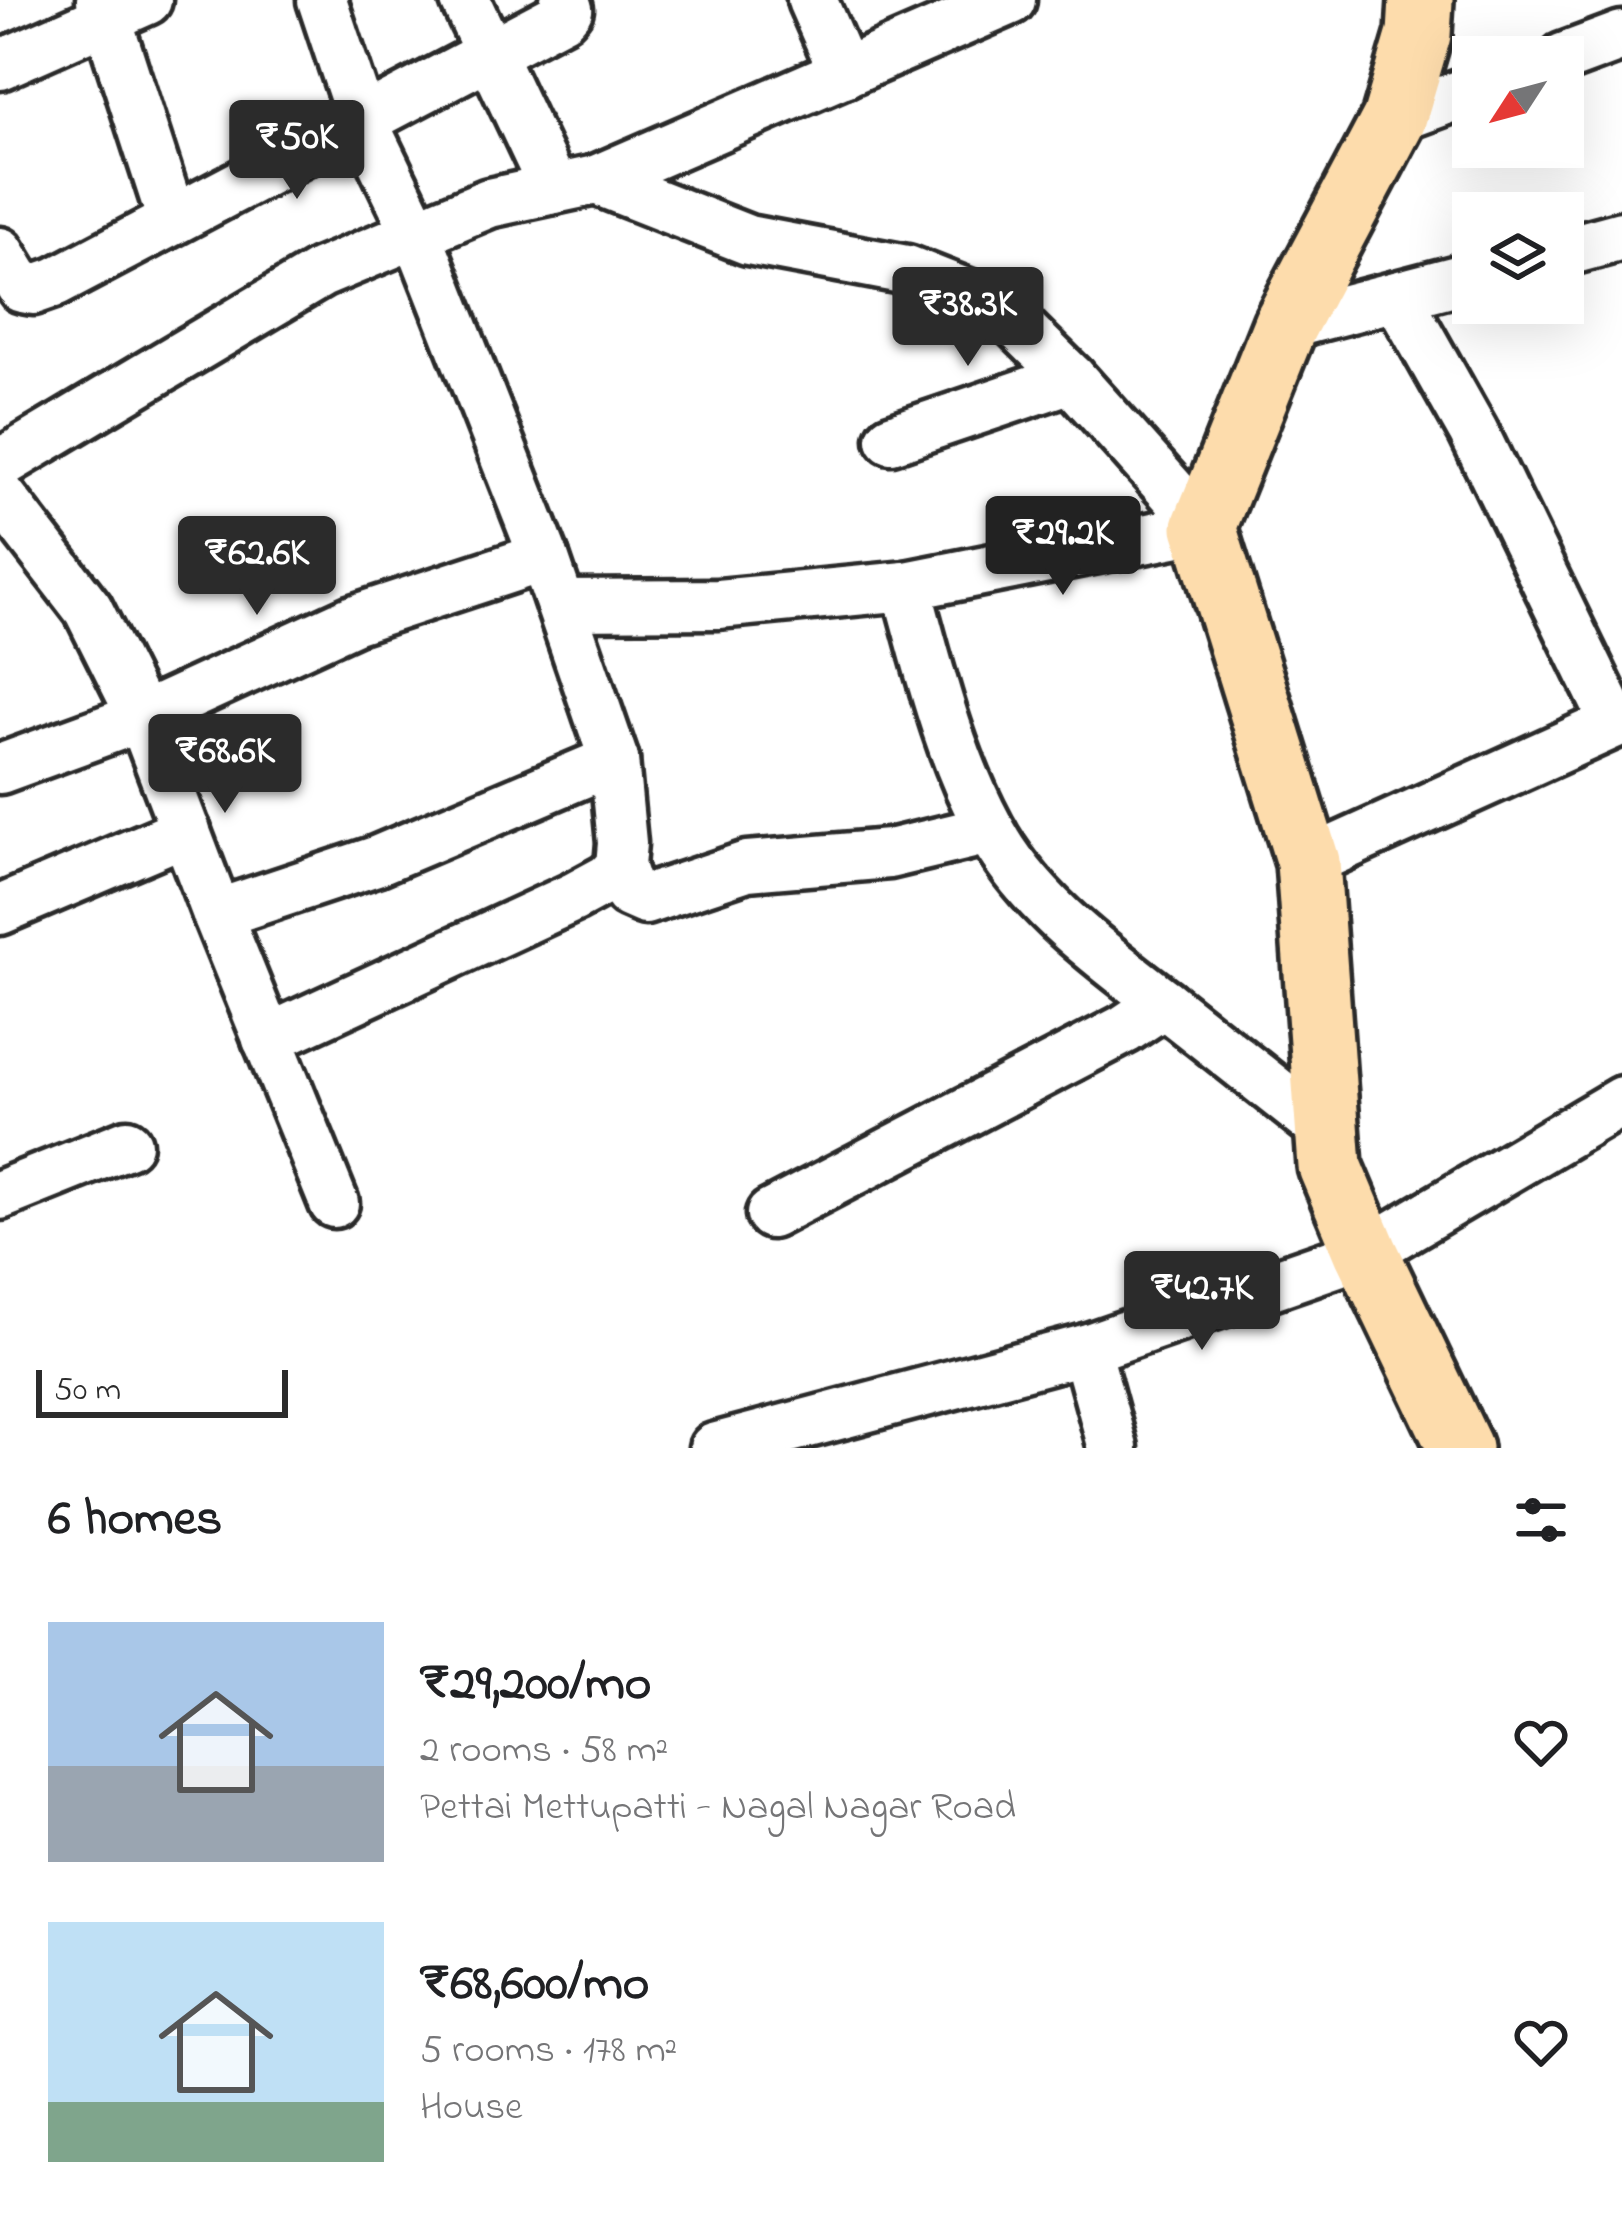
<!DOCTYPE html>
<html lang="en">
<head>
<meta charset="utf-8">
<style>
	body { margin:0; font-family:"Indie Flower",sans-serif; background:#f2f2f2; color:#202124; height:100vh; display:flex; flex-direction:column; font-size:45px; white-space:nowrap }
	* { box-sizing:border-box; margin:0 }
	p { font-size:39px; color:#757577 }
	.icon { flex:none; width:66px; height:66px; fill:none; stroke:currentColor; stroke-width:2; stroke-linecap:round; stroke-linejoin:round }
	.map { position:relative; height:1448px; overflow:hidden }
	.details { display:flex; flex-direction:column; background:#fff; flex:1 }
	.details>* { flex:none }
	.needle { width:78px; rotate:234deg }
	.controls { position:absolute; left:1452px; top:36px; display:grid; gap:24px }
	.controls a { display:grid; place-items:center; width:132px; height:132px; border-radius:0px; background:#fff; box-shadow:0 12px 48px #0002; font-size:60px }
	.scale { position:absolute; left:36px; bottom:30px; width:252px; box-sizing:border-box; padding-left:12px; border:6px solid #2b2b2b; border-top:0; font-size:33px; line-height:42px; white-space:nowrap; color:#2b2b2b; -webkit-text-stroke:9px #fff; paint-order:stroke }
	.price { position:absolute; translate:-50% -102px; padding:0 27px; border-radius:12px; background:#2b2b2b; color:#fff; font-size:39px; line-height:78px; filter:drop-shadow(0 3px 6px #0008) }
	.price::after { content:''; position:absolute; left:50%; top:72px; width:36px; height:27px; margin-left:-18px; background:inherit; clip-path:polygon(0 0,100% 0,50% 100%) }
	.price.current { background:#222; color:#fff }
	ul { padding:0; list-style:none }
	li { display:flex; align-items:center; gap:36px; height:300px; padding:0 48px }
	li span { display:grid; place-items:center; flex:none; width:336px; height:240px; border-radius:0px; color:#555 }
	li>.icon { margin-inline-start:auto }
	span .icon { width:144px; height:144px; fill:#fffc; stroke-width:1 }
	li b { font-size:51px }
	h2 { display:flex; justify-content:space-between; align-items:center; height:144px; padding:0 48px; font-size:51px }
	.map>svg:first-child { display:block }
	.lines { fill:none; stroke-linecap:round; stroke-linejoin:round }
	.minor-casing { stroke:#2b2b2b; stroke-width:57 }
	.major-casing { stroke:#2b2b2b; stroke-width:72 }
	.minor { stroke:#fff; stroke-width:48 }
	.major { stroke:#fddcac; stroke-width:63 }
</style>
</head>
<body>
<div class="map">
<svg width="1622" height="1448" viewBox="0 0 1622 1448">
	<rect width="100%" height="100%" fill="#fff"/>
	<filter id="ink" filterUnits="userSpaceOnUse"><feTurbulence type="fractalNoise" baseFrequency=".00833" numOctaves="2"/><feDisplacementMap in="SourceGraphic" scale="24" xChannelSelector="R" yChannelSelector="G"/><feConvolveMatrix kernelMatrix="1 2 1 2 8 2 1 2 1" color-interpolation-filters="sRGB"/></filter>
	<g filter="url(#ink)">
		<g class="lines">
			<g class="minor-casing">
				<g id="minor">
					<polyline points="101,0 172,220"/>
					<polyline points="465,0 554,189"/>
					<polyline points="812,0 844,73"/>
					<polyline points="1563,58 1622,36"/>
					<polyline points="0,65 147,0"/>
					<polyline points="1394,119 1473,90"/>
					<polyline points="596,180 748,240 907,270 998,306 1071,378 1204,527"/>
					<polyline points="0,252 22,288 33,290 56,282 563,15 568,9 565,0"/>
					<polyline points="1563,252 1622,236"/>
					<polyline points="1397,296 1473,431 1615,723"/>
					<polyline points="1285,325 1473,276"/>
					<polyline points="891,439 1071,378"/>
					<polyline points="0,464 321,273 489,203 596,180 1011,0"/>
					<polyline points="0,495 88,609 142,717 217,914 334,1203"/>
					<path d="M906 586C929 669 948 752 989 828 1029 904 1103 956 1169 1007 1222 1049 1275 1091 1327 1132"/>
					<polyline points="562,605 718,604 906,586 1204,527"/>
					<polyline points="0,769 142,717 353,620 544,557"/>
					<polyline points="1308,862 1622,720"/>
					<polyline points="620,866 629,893 645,900 747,866 889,854 989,830"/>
					<polyline points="0,910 186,831"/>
					<polyline points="217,914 376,861 614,760"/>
					<polyline points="267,1039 574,897 609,878 620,866 622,843 614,760 544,557 417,234 362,120 322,0"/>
					<polyline points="0,1195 127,1144"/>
					<polyline points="771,1214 1125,1029 1164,1003"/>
					<polyline points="1086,1349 1113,1448"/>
					<polyline points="714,1448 1086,1349 1366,1252 1622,1101"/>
				</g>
			</g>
			<g class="major-casing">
				<polyline id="major" points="1421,0 1419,34 1394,119 1285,325 1204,527 1308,862 1330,1166 1366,1252 1460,1448"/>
			</g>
			<use href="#minor" class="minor"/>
			<use href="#major" class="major"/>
		</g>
	</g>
</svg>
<div class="controls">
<a><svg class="needle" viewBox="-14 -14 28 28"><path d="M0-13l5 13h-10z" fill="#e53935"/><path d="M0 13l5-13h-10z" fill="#757577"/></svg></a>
<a><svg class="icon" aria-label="layers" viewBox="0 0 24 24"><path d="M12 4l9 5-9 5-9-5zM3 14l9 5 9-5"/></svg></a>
</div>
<div class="scale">50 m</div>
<b class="price" style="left:297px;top:202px">₹50K</b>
<b class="price" style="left:968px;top:369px">₹38.3K</b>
<b class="price current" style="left:1063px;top:598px">₹29.2K</b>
<b class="price" style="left:257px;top:618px">₹62.6K</b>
<b class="price" style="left:225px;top:816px">₹68.6K</b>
<b class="price" style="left:1202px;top:1353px">₹42.7K</b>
</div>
<section class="details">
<h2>6 homes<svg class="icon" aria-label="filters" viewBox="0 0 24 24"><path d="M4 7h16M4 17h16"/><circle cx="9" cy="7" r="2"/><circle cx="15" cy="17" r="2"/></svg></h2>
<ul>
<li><span style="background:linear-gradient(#a9c7e8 60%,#9aa5b1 0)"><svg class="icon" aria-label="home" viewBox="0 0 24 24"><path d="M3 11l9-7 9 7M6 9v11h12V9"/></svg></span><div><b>₹29,200/mo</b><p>2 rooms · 58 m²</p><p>Pettai Mettupatti - Nagal Nagar Road</p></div><svg class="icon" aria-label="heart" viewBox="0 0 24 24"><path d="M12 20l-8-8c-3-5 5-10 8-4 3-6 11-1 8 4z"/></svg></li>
<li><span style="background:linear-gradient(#bfe0f5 75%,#7fa58c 0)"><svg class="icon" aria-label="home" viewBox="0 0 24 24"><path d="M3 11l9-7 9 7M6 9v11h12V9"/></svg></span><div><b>₹68,600/mo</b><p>5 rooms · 178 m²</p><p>House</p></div><svg class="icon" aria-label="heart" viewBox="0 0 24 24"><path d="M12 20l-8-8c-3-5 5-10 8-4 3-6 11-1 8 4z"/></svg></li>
</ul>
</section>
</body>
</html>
